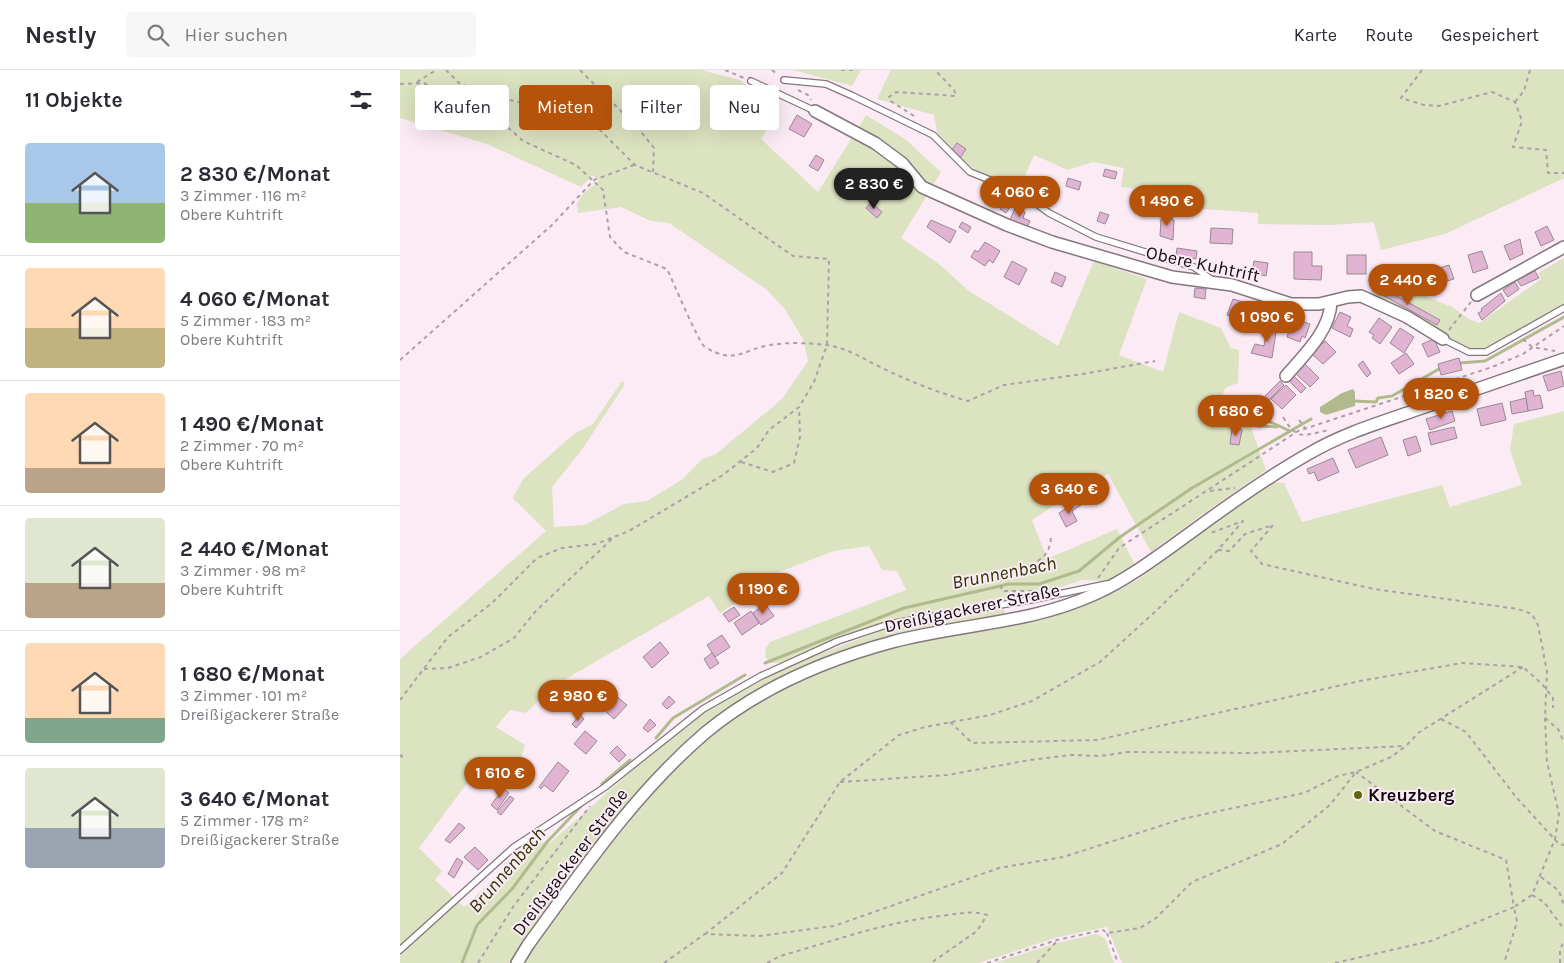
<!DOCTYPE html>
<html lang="de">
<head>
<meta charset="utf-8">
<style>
	body { margin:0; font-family:Karla,sans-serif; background:#f7f7f7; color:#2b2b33; height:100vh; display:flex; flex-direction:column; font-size:19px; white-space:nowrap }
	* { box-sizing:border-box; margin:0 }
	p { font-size:16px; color:#7c7c81 }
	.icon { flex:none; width:28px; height:28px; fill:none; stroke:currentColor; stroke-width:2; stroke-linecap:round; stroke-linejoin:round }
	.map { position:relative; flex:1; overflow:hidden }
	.drawer { display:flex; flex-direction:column; background:#fff; width:400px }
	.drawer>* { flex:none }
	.guide { position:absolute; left:15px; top:15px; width:475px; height:45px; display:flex; gap:10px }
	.price { position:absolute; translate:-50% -42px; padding:0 11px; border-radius:18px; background:#b45309; color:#fff; font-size:16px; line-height:32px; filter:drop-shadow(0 1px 2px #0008) }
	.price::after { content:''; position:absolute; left:50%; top:30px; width:15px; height:11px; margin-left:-8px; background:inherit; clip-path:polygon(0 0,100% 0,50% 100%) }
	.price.active { background:#222; color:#fff }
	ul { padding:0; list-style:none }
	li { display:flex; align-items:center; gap:15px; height:125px; padding:0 25px }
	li+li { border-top:1px solid #e1e1e2 }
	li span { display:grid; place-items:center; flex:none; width:140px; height:100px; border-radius:5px; color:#555 }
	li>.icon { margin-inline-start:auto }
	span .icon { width:60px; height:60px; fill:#fffc; stroke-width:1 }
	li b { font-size:21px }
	h2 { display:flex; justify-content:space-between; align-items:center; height:60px; padding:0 25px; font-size:21px }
	.pill { padding:0 18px; border-radius:5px; background:#fff; box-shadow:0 5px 20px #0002; font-size:18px; line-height:45px }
	.pill.active { background:#b45309; color:#fff }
	header { display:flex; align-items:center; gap:30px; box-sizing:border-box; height:70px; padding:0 25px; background:#fff; border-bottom:1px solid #e1e1e2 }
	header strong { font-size:24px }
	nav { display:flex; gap:28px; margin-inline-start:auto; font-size:18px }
	.search { width:350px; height:45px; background:#f7f7f7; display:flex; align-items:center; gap:12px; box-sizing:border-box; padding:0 18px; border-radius:5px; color:#7c7c81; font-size:19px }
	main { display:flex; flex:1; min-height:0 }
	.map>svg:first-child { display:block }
	.green { fill:#dce3c0 }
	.water { fill:#b1ba8c }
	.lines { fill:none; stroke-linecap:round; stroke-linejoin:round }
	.stream { stroke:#b1ba8c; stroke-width:3 }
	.building { fill:#e1b5d2; stroke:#988993 }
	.service-casing { stroke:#84767f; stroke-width:8 }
	.minor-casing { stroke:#84767f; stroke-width:14 }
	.path { stroke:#aca0a7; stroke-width:2; stroke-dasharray:4 4; stroke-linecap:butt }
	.service { stroke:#fff; stroke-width:5.5 }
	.minor { stroke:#fff; stroke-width:11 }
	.poi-dot { fill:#5e690f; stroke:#fbebf5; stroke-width:2 }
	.labels { text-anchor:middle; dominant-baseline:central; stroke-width:4; stroke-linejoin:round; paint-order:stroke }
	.street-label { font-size:18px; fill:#100b0e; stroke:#fbebf5 }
	.poi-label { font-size:18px; font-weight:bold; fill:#100b0e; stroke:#fbebf5; text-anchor:start }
	.water-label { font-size:19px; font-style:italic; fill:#2d3400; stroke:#fbebf5 }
</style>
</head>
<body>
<header>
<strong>Nestly</strong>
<div class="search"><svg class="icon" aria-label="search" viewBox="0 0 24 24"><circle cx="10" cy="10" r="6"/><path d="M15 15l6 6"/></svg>Hier suchen</div>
<nav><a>Karte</a><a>Route</a><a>Gespeichert</a></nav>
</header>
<main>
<section class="drawer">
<h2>11 Objekte<svg class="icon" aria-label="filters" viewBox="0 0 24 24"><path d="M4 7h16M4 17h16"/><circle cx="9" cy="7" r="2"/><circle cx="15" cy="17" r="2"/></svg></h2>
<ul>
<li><span style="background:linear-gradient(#a9c7e8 60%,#8fb573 0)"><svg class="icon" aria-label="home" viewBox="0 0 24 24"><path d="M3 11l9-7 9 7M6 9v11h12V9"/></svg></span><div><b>2 830 €/Monat</b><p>3 Zimmer · 116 m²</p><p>Obere Kuhtrift</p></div></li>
<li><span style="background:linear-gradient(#ffd9b3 60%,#c2b280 0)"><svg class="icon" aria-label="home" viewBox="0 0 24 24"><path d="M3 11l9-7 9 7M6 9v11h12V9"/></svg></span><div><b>4 060 €/Monat</b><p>5 Zimmer · 183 m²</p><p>Obere Kuhtrift</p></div></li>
<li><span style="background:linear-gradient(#ffd9b3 75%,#b9a48a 0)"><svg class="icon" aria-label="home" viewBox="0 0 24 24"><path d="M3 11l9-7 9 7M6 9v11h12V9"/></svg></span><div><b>1 490 €/Monat</b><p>2 Zimmer · 70 m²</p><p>Obere Kuhtrift</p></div></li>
<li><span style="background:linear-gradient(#dfe7d0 65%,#b9a48a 0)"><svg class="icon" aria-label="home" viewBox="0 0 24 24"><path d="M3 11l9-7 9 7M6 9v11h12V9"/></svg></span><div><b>2 440 €/Monat</b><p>3 Zimmer · 98 m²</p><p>Obere Kuhtrift</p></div></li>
<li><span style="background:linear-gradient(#ffd9b3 75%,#7fa58c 0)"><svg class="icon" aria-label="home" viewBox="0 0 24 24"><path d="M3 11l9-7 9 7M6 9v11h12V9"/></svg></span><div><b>1 680 €/Monat</b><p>3 Zimmer · 101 m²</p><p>Dreißigackerer Straße</p></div></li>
<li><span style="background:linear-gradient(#dfe7d0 60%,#9aa5b1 0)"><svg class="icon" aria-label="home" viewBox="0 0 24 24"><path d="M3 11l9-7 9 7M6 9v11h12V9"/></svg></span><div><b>3 640 €/Monat</b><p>5 Zimmer · 178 m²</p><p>Dreißigackerer Straße</p></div></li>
</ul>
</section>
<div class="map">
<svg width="1164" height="893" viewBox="0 0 1164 893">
	<rect width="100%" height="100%" fill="#fbebf5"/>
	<g class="green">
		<polygon points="0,0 301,0 340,10 378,42 361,69 418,122 466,45 505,69 541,102 501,168 539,194 569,221 658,276 694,191 747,209 719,285 763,302 779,242 821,258 831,278 839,280 838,313 825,318 822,328 843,334 866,400 800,446 751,482 708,404 675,422 632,450 647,489 717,459 736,497 709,511 682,510 637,525 488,551 438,568 381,593 371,593 365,587 366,578 370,572 506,520 497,501 482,500 469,476 434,481 361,509 350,524 320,543 309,526 152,617 126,643 110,640 96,657 125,675 115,705 103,715 73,705 19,778 42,801 35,810 64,837 133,772 150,773 268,669 305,641 393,594 486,559 604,538 607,556 655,545 715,522 739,509 871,412 884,413 902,452 1042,415 1050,437 1122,415 1110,380 1114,354 1164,341 1164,893 722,893 707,857 658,867 579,893 0,893 0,589 146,461 113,428 123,409 174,364 193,354 222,311 225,314 181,381 152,417 154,457 185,455 224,434 247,431 283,409 302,389 316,384 382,329 408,291 403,269 384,238 366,219 269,153 251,151 221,137 178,143 177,133 184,123 199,111 193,105 181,117 87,74 0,48"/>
		<polygon points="393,0 461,0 452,16"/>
		<polygon points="491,0 1164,0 1164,108 1045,164 981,180 974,152 931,155 858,154 858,143 777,137 778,124 721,117 724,98 693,92 668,100 634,85 620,117 582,104 565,93 537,63 534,45 477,29"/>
		<polygon points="1164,188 1164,235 1088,279 1078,280 1066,279 1006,241 970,224 978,207 1052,237 1069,249 1079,253 1141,209 1138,203"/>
		<polygon points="696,864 705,868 714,893 594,893 653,874"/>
	</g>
	<polygon class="water" points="953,319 955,322 955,336 926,345 920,342 920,337 942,323"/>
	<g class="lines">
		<g class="stream">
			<polyline points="1060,293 1085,291 1164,247"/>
			<polyline points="953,331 976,332 978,328 992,326 1039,299"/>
			<polyline points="853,348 859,356 877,357"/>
			<polyline points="838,349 859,356"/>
			<polyline points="866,350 890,361"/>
			<polyline points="365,593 504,538 609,514 639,514 679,501 720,467 792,418 911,349"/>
			<polyline points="256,668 273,648 345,605"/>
			<polyline points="202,714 230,690"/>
			<polyline points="62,893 77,855 112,819 147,772 184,733"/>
		</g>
	</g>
	<g class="building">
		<polygon points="397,45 412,54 404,67 389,59"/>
		<polygon points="557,73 566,79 560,88 551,81"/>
		<polygon points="416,85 424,90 418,101 409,96"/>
		<polygon points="705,99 717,102 715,109 703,106"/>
		<polygon points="668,108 681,112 679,120 666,116"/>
		<polygon points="606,130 612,134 606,143 600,139"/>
		<polygon points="471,133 482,142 477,148 466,138"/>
		<polygon points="615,138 625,142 623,148 630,151 627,158 610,150"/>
		<polygon points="700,142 709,145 705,154 697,151"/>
		<polygon points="767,144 773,144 772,150 774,150 773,170 760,166 761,149 766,149"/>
		<polygon points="531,150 556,161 550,173 527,157"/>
		<polygon points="562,152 571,157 568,163 559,157"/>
		<polygon points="1147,156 1154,170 1141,176 1135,162"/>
		<polygon points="811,158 833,159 832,174 810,173"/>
		<polygon points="1120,169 1123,184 1110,190 1104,176"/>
		<polygon points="585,172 600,181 593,193 589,190 585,196 571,187 575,180 578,182"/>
		<polygon points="777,178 797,181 796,189 776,186"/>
		<polygon points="1082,181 1088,198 1073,203 1068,185"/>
		<polygon points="894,182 912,182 912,196 922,196 921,210 894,209"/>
		<rect x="947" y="185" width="19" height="19"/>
		<polygon points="612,191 627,199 619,215 604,207"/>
		<polygon points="854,191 868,193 866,206 852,203"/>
		<polygon points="1049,195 1054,209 1041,213 1036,199"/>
		<polygon points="1135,201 1139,208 1121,216 1117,210"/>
		<polygon points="655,202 666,207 662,217 651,212"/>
		<polygon points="1115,212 1119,219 1108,227 1103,220"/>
		<polygon points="978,216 1040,250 1037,255 975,221"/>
		<polygon points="795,218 806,219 805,229 794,227"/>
		<polygon points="1101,223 1105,231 1082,250 1078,243 1082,241 1081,239"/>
		<polygon points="833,229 850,234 844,251 827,245"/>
		<polygon points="940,242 951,247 947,256 953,259 950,267 932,258"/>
		<polygon points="979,248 992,257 980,274 972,268 974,265 969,262"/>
		<polygon points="898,250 910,254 905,268 902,266 900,272 887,267 889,261 894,262"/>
		<polygon points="867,255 877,256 872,288 851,283 855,274 864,276"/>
		<polygon points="1000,258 1014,267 1004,283 990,273"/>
		<polygon points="1034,269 1040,282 1028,287 1022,274"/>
		<polygon points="925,271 936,282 923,294 912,284"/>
		<polygon points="1006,283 1014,294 999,304 991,293"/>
		<polygon points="1059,288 1062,300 1041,305 1038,294"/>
		<polygon points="963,291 971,303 967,307 958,295"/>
		<polygon points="904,293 919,308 910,317 895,303"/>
		<polygon points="1161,301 1164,316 1148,321 1143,306"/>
		<polygon points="892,304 906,318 901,323 887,309"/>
		<polygon points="880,311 884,315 866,333 862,329"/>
		<polygon points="886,315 896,325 882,339 871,329"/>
		<polygon points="1133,320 1134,326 1140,325 1143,338 1128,341 1125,322"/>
		<polygon points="1126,328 1128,341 1112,344 1110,332"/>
		<polygon points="1102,333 1106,350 1081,356 1077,339"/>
		<polygon points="1052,341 1055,351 1030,360 1026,349"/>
		<polygon points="1054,357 1057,368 1031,375 1028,363"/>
		<polygon points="832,358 842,360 839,375 830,374"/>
		<polygon points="1016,366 1021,381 1008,386 1003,370"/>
		<polygon points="981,367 988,385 956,398 948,380"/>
		<polygon points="933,388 939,402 918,411 914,402 909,404 907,399"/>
		<polygon points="678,431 681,435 672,441 677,451 666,457 659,443"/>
		<polygon points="365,534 374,546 361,555 353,543"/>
		<polygon points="334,537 340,545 329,552 323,544"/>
		<polygon points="351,541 359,553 342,565 334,553"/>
		<polygon points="322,565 330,577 315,587 307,575"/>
		<polygon points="260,572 269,583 252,598 243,587"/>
		<polygon points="312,583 319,593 310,599 304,589"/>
		<polygon points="216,626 227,635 214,649 203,639"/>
		<polygon points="269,626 275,632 267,639 262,634"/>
		<polygon points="180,645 184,649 176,658 172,654"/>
		<polygon points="250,649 256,655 248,662 243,658"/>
		<polygon points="185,661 197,671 186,684 174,674"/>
		<polygon points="217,676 226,685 219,692 210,683"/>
		<polygon points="158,692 169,701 153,722 144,715 141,719 139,717"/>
		<polygon points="103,719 109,723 97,740 91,735"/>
		<polygon points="110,726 114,729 101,745 97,742"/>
		<polygon points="59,753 65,758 50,773 45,770"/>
		<polygon points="75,777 88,790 78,800 64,787"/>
		<polygon points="57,788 63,792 54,808 48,804"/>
	</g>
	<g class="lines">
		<g class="service-casing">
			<g id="service">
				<polyline points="384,10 426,14 453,26 533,65 570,102 622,123 649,143 696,167 794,197 812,210"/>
				<polyline points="351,11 415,41"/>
				<polyline points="1043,269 1069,282 1086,282 1164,238"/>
				<polyline points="0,880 114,777 205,717 303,639 361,606 438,571 489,554 630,530 707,514"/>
			</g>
		</g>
		<g class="minor-casing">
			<g id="minor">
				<polyline points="415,41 475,73 502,93 522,117 607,155 652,172 772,207 832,215 891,234 919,234 948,227 961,226 1007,247 1043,269"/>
				<polyline points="1077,225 1164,177"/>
				<path d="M886 306C904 285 930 261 931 232"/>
				<path d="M117 893 128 875C182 801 234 724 305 663 358 619 425 590 492 572 559 554 630 554 695 524 730 508 761 484 793 461 831 433 869 406 910 383 944 363 982 352 1019 339 1067 322 1116 306 1164 289"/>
			</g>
		</g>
		<g class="path">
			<polyline points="180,0 238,58 254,78 253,102"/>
			<polyline points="325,0 344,8"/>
			<polyline points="372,0 378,5"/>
			<polyline points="441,0 457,0"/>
			<polyline points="1022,0 1001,28 1024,35 1039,36 1092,22 1115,32 1122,51 1113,77 1146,80 1148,103 1164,103"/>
			<polyline points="17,12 36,0"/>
			<path d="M0 14 24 13 53 29 93 44 123 71 176 95 203 120 210 167 224 182 267 199C273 211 299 274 305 277 335 295 342 280 370 275 387 272 410 273 427 275 446 278 459 286 476 295 506 310 536 322 568 331L604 315 683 304 755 291"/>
			<polyline points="398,20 408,25 411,30"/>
			<polyline points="1115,32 1124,21 1130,0"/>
			<polyline points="514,46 489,30 489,27 496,22 556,26 554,20 535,0"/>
			<polyline points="1049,260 1071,232"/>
			<polyline points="1123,269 1132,277 1155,281"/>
			<polyline points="0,290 152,155 194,110 234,95"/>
			<path d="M883 347C898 372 904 365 929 360"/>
			<polyline points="899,350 905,358"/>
			<polyline points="341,392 373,402 394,393 400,367 399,337"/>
			<polyline points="810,421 835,418"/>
			<polyline points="818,480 829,481 845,464 873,455 851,481 862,494 974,519 1118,539 1132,544 1138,555 1147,602 1145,648 1147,692 1159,744 1155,769 1132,825 1114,837 1117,852 1104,893"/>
			<polyline points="698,508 719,478 898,361 1092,297 1123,284 1164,256"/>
			<path d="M632 521H602L599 504C624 495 651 496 651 465"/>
			<polyline points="24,599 48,598 81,587 114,568 135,542 213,468"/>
			<polyline points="0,630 48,567 92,533 137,488 162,478 196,474 229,461 323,405 357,378 369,360 399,337 414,312 427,275 429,189 393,186 303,123 235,95 189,49 110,30 60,14 46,0"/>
			<polyline points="1145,648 1158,659 1164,672"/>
			<polyline points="1041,649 1066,662 1116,727 1159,774 1164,775"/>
			<polyline points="550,652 572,673 697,670 960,611 1062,593 1123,597 1142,614 1153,628 1153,638"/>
			<polyline points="0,685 2,686 0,690"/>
			<polyline points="440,712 547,705 630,690 671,685 701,686 727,682 853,683 1005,676"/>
			<polyline points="1141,807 1159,821 1164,836"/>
			<polyline points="1132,825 1144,832 1164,859"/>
			<polyline points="707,863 718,893"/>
			<polyline points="305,864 382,803 440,712 499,665 525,657 590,645 632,631 700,592 757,540 818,480 843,451 808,464"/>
			<polyline points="78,893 113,837 190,736"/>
			<polyline points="264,893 305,864 359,866 434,856 599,798 663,787 782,749 904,723 938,706 956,702 991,687 1006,676 1018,663 1123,597"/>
			<path d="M367 893 380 886C434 871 485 852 541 846 557 844 571 840 587 845L577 861 531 893"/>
			<polyline points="587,893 657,870 703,860 707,863 740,858 756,848 792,812 882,774 930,735 956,702"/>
			<polyline points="637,893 657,871"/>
			<polyline points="935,893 1031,871 1114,837 1106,790 1035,761 956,702"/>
			<polyline points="1160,893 1160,880 1164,871"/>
		</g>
		<use href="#service" class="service"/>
		<use href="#minor" class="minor"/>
	</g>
	<circle class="poi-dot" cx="958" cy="725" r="5"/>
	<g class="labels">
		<g class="street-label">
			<text transform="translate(803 194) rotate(12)">Obere Kuhtrift</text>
			<text transform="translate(572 538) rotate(-12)">Dreißigackerer Straße</text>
			<text transform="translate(170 792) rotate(-53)">Dreißigackerer Straße</text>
		</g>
		<g class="poi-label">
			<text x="968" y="725">Kreuzberg</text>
		</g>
		<g class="water-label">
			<text transform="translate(604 503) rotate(-11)">Brunnenbach</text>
			<text transform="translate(107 800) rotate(-49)">Brunnenbach</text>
		</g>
	</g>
</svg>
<b class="price active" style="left:474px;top:140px">2 830 €</b>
<b class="price" style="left:620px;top:148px">4 060 €</b>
<b class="price" style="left:767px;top:157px">1 490 €</b>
<b class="price" style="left:1008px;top:236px">2 440 €</b>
<b class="price" style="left:867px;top:273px">1 090 €</b>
<b class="price" style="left:1041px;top:350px">1 820 €</b>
<b class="price" style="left:836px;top:367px">1 680 €</b>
<b class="price" style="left:669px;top:445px">3 640 €</b>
<b class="price" style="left:363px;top:545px">1 190 €</b>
<b class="price" style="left:178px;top:652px">2 980 €</b>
<b class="price" style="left:100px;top:729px">1 610 €</b>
<div class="guide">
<a class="pill">Kaufen</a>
<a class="pill active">Mieten</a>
<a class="pill">Filter</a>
<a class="pill">Neu</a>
</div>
</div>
</main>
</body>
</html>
